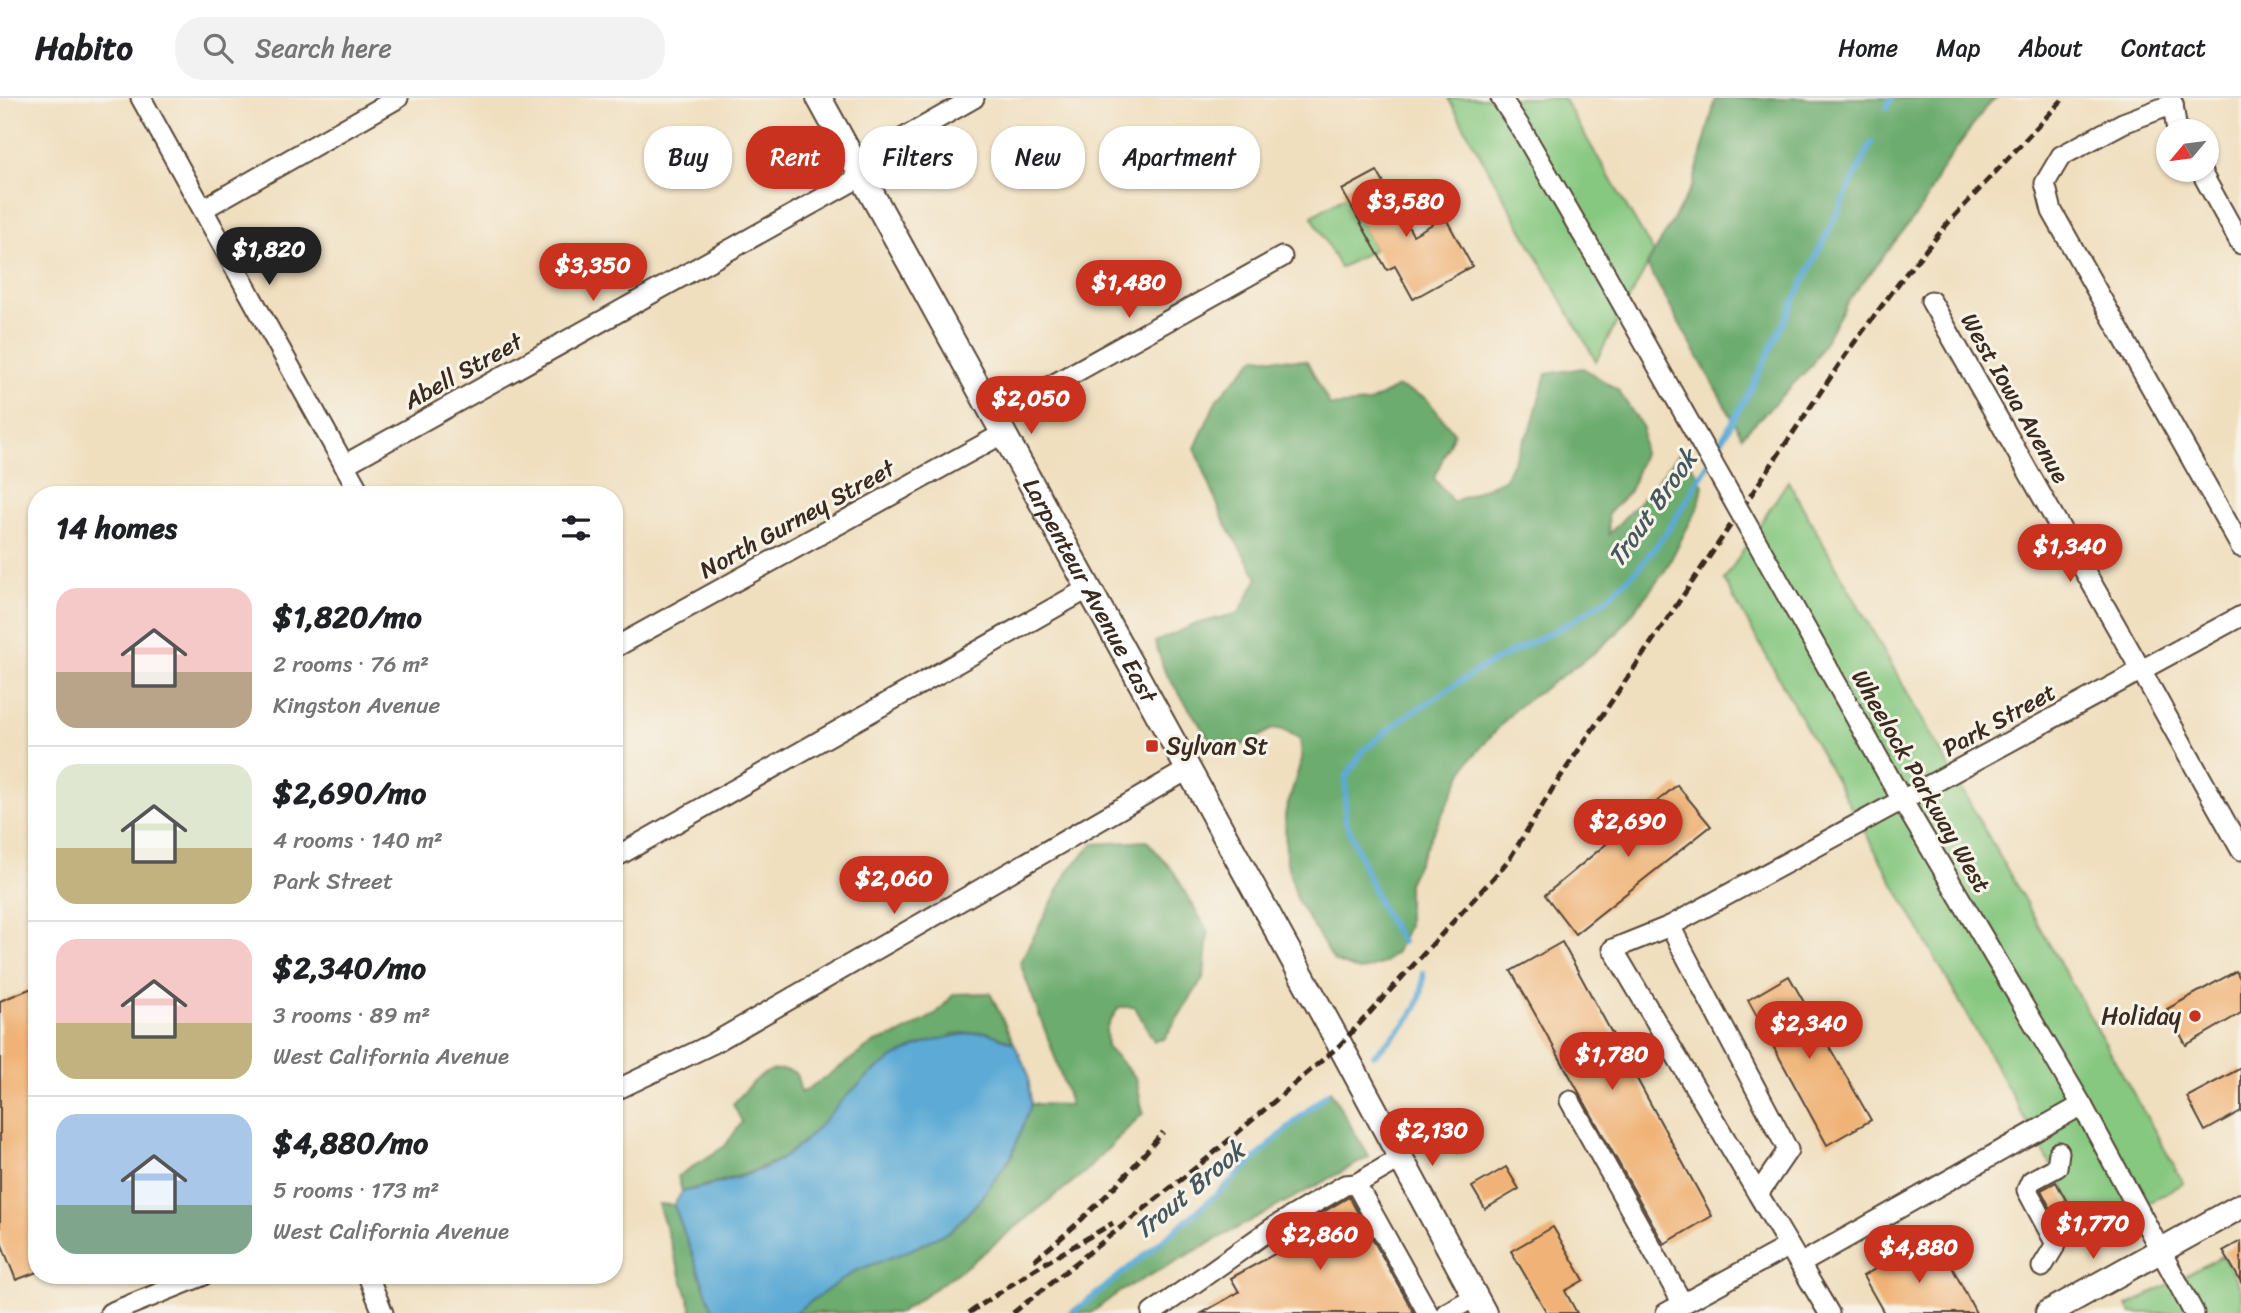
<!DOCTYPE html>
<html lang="en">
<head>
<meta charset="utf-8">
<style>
	body { margin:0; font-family:Sriracha,sans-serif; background:#f2f2f2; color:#202124; height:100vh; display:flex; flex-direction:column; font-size:26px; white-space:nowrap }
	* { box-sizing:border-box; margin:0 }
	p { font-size:23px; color:#757577 }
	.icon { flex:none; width:38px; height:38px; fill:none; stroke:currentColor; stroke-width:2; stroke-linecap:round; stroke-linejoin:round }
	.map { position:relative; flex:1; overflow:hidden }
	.side { position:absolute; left:28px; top:388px; width:595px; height:798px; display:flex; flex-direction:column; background:#fff; border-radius:28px; box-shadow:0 2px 5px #0004 }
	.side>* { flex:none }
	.top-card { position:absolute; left:644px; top:28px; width:665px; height:63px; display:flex; gap:14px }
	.needle { width:46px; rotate:241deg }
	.fabs { position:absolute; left:2156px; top:21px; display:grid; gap:14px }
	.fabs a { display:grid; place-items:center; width:63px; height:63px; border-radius:50%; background:#fff; box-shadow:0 2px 5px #0004; font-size:35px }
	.price { position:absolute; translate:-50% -60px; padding:0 16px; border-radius:24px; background:#c8321e; color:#fff; font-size:23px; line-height:46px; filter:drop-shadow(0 2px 4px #0008) }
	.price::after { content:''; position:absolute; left:50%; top:42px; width:21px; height:16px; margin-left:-10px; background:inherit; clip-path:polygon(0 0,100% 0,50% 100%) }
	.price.current { background:#222; color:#fff }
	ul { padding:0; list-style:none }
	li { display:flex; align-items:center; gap:21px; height:175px; padding:0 28px }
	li+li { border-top:2px solid #e0e0e0 }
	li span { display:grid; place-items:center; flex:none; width:196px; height:140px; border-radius:21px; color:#555 }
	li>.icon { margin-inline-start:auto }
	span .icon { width:84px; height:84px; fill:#fffc; stroke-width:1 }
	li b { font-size:30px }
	h2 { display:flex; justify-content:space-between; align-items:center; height:84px; padding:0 28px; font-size:30px }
	.chip { padding:0 24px; border-radius:28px; background:#fff; box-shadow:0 2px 5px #0004; font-size:24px; line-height:63px }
	.chip.current { background:#c8321e; color:#fff }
	header { display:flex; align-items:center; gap:42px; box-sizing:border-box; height:98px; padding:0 35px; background:#fff; border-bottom:2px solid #e0e0e0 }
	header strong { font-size:33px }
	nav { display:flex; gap:38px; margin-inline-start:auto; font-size:24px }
	.search { width:490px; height:63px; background:#f2f2f2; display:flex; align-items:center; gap:18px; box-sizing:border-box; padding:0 24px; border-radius:28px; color:#757577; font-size:26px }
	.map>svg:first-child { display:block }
	.green { fill:#86c880; stroke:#60794f; stroke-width:2 }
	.forest { fill:#6cac6e; stroke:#546b46; stroke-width:2 }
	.water { fill:#5baad5; stroke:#4b6a7a; stroke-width:2 }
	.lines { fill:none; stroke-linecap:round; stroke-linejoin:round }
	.stream { stroke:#5baad5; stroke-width:6 }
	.building { fill:#f0b276 }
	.minor-casing { stroke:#564536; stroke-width:23 }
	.major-casing { stroke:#564536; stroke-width:28 }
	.minor { stroke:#fff; stroke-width:19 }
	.major { stroke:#fff; stroke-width:24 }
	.rail { stroke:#3b2a1e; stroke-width:5; stroke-dasharray:10 5; stroke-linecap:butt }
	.minor-bridge-casing { stroke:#564536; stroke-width:23; stroke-linecap:butt }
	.minor-bridge { stroke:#fff; stroke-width:19 }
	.poi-dot { fill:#c8321e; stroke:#f7f3e8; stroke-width:2.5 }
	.labels { text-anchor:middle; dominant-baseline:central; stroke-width:6; stroke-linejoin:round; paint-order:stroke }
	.street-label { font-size:24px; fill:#3b2a1e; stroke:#f7f3e8 }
	.poi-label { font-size:24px; fill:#3b2a1e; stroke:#f7f3e8; text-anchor:start }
	.water-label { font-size:26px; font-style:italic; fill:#46575e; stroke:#f7f3e8 }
</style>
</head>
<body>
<header>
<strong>Habito</strong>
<div class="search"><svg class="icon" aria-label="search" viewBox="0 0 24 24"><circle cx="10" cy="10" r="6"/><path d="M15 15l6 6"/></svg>Search here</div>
<nav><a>Home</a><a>Map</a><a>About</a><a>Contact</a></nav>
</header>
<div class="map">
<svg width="2241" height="1215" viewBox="0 0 2241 1215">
	<rect width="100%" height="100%" fill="#f7f3e8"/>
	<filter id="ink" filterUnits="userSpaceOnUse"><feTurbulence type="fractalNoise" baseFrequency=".0143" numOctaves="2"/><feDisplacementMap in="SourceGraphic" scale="14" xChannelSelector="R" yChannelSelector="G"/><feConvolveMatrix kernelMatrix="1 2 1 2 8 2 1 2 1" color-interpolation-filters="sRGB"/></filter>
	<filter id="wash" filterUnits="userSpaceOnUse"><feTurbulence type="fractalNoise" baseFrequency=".00686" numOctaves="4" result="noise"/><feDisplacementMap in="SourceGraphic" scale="28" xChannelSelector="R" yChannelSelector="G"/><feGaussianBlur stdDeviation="1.57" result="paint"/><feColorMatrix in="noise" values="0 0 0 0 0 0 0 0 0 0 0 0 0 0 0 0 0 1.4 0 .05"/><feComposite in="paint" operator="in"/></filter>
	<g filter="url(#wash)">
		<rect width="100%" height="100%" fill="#f0dfbf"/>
		<g class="green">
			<polygon points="1448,0 1563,0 1654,155 1596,263"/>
			<polygon points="1346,98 1375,151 1340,170 1312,118"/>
			<polygon points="1788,383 2184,1085 2090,1137 1724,482"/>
			<polygon points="2222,1158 2241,1191 2241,1215 2131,1215 2127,1208"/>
		</g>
		<g class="forest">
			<polygon points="1716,0 1997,0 1986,9 1941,72 1923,108 1848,203 1811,268 1742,338 1647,167 1693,87"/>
			<path d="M1256 259 1307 263 1330 308 1368 305 1398 289 1426 300 1454 335 1434 380 1453 404 1504 382 1532 327 1546 276 1583 270 1618 292 1643 330V355L1630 393 1608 416 1609 436 1644 399 1683 351 1703 388 1698 409 1665 473 1617 535 1594 555 1515 611 1468 664 1408 785V828L1396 854 1384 865 1360 873 1334 863 1297 802 1286 761 1285 716 1302 660 1300 641C1268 620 1272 636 1244 646 1236 649 1225 649 1216 651L1165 574 1155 544 1196 526 1239 515 1258 480 1225 425 1195 350 1217 301Z"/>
			<path d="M1147 743 1174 774 1208 834 1204 879 1164 941 1154 943 1135 909H1119L1106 930 1107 949 1136 980 1143 1015 1085 1074 967 1168 899 1215H794L855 1173 908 1153 952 1132 977 1105 1011 1059 1031 1006 1070 1007C1057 958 1036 912 1020 864L1069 772 1093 746Z"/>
			<path d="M990 895 1014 945 986 934 953 936 813 1035 783 1060 743 1077 682 1094 678 1078 725 1048 742 1024 733 1006C753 985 765 963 796 975L801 995 826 979 875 944 900 936 936 916 954 896Z"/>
			<polygon points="1330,992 1369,1059 1119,1194 1091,1215 1069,1215 1146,1156 1234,1080"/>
			<polygon points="658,1106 674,1107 714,1215 693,1215"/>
		</g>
		<path class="water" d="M986 934 1014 945 1028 975 1031 1006 1011 1059 977 1105 952 1132 908 1153 855 1173 794 1215H714L674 1107 682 1094C713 1087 757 1077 783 1060 804 1046 821 1026 837 1008 883 959 919 939 986 934Z"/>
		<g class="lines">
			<g class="stream">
				<polyline points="1887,10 1891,0"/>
				<polyline points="1402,844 1382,812 1345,721 1346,679 1364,652 1402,621 1483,569 1566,527 1605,502 1638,471 1667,434 1686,404 1750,293 1872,44"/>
				<path d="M1374 957C1399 932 1425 914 1423 875"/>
				<path d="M1073 1215C1128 1171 1183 1127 1235 1080 1266 1051 1295 1022 1327 996"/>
			</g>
		</g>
		<g id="blocks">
			<g class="building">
				<polygon points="1377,73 1413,137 1445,119 1472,168 1413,201 1395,168 1387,172 1342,92"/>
				<polygon points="1677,687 1711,728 1575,836 1545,797"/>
				<polygon points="1562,844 1712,1118 1664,1146 1511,873"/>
				<polygon points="2236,873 2241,882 2241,915 2186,947 2167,911"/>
				<polygon points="1789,878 1871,1022 1827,1047 1748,902"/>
				<polygon points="37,888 37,1174 16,1182 0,1142 0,903"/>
				<polygon points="2241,970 2241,1013 2205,1033 2187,999"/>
				<polygon points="1468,1015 1483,1039 1458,1054 1444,1029"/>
				<polygon points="1506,1069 1519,1091 1485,1111 1472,1089"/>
				<polygon points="2056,1084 2085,1136 2068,1145 2041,1092"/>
				<polygon points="1349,1099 1414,1215 1202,1215 1239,1194 1231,1180 1282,1152 1276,1142"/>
				<polygon points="1553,1129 1584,1182 1565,1193 1577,1215 1547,1215 1511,1153"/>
				<polygon points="2241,1143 2241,1184 2223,1153"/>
				<polygon points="1939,1144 1976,1215 1884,1215 1863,1178 1907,1153 1911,1159"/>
			</g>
		</g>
	</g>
	<g filter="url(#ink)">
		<use href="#blocks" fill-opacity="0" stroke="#564536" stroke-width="2"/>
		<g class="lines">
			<g class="minor-casing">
				<g id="minor">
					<polyline points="141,0 361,397"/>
					<polyline points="1501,0 1522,32 1605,175"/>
					<polyline points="2173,6 2123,25 2061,58 2045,85 2052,113 2241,449"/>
					<polyline points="2173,6 2176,27 2179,33"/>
					<polyline points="856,67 974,0"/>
					<polyline points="2200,72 2241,146"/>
					<polyline points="203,111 398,0"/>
					<polyline points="1931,203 2141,572 2241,752"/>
					<polyline points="995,319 1282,159"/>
					<polyline points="344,367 862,78"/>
					<polyline points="1802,524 1902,702 2082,1007 2194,1215"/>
					<polyline points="614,550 1004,335"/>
					<polyline points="614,760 1089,490"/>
					<polyline points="1670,828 2241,518"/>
					<polyline points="614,993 712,946 1189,671"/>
					<polyline points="1570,1003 1683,1206"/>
					<polyline points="1401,1060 1356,1086 1428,1215"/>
					<polyline points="1758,1096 1613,851 1670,828 1788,1052 1758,1096 1829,1215"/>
					<polyline points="1800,1166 2082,1007"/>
					<polyline points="2042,1169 2056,1146 2027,1092 2031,1083 2057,1069 2059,1054"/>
					<polyline points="368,1178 383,1215"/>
					<polyline points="110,1215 202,1178"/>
					<polyline points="1152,1215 1274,1129 1345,1087 1356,1086"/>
					<polyline points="1446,1215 1475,1199"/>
					<polyline points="1666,1215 1789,1148"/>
				</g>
			</g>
			<g class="major-casing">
				<g id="major">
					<path id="s1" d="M819 0 1340 947 1484 1215"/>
					<polyline points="2048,1215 2241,1108"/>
				</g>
			</g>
			<use href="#minor" class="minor"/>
			<use href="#major" class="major"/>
			<g class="rail">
				<path d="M1034 1162C1083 1124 1124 1081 1163 1034"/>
				<polyline points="969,1215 1035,1171 1113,1125"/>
				<polyline points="1013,1215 1208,1060 1340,947 1496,777 1510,760 1553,690 1851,249 1904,178 1949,124 2064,0"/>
			</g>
			<g class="minor-bridge-casing">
				<polyline id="minor-bridge" points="1605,175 1802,524"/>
			</g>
			<use href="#minor-bridge" class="minor-bridge"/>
		</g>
	</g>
	<g class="poi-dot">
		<rect x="1145" y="641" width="14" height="14" rx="3.5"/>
		<circle cx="2195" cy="918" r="7"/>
	</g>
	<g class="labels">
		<g class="street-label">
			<text transform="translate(463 273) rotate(-29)">Abell Street</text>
			<text transform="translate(2015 300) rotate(60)">West Iowa Avenue</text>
			<text transform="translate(797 421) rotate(-29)">North Gurney Street</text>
			<text stroke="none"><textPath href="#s1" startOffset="562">Larpenteur Avenue East</textPath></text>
			<text transform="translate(1999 622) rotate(-29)">Park Street</text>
			<text transform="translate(1921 683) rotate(60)">Wheelock Parkway West</text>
		</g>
		<g class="poi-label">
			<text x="1166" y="648">Sylvan St</text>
			<text x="2181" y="918" text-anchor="end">Holiday</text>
		</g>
		<g class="water-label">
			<text transform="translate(1652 410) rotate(-55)">Trout Brook</text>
			<text transform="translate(1189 1092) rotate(-40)">Trout Brook</text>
		</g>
	</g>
</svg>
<div class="fabs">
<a><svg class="needle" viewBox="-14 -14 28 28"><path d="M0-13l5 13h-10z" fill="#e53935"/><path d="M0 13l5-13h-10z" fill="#757577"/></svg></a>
</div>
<b class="price" style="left:1406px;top:141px">$3,580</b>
<b class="price current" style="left:269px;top:189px">$1,820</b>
<b class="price" style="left:593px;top:205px">$3,350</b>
<b class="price" style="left:1129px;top:222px">$1,480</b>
<b class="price" style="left:1031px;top:338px">$2,050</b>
<b class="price" style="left:2070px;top:486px">$1,340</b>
<b class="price" style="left:1628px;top:761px">$2,690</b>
<b class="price" style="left:894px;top:818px">$2,060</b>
<b class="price" style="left:1809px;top:963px">$2,340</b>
<b class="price" style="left:1612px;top:994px">$1,780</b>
<b class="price" style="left:1432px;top:1070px">$2,130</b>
<b class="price" style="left:2093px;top:1163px">$1,770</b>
<b class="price" style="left:1320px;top:1174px">$2,860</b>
<b class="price" style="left:1919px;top:1187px">$4,880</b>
<div class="top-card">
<a class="chip">Buy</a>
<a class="chip current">Rent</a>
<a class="chip">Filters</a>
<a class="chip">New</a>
<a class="chip">Apartment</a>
</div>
<section class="side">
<h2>14 homes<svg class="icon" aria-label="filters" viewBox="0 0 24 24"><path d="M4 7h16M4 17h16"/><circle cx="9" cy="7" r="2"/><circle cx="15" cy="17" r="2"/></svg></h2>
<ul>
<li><span style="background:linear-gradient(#f6c9c9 60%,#b9a48a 0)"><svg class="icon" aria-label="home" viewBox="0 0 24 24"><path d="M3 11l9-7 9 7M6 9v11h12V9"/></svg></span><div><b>$1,820/mo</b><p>2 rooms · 76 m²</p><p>Kingston Avenue</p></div></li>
<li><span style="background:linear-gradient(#dfe7d0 60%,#c2b280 0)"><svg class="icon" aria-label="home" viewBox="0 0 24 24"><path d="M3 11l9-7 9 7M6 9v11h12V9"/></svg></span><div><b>$2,690/mo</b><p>4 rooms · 140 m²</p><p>Park Street</p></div></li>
<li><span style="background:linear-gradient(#f6c9c9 60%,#c2b280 0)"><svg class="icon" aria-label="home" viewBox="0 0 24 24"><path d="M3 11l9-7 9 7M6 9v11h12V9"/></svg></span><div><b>$2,340/mo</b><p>3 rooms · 89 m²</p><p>West California Avenue</p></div></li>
<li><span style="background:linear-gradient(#a9c7e8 65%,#7fa58c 0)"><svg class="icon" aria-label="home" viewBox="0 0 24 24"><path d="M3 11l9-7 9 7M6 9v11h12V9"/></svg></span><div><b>$4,880/mo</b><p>5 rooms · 173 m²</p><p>West California Avenue</p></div></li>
</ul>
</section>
</div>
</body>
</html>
